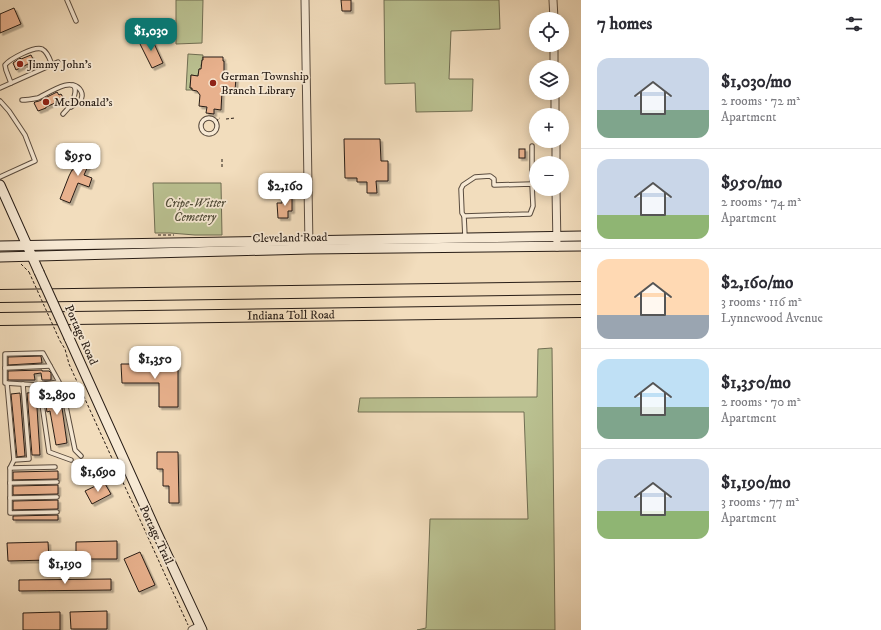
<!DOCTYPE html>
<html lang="en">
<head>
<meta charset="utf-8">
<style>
	body { margin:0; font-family:"IM FELL DW Pica",serif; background:#f2f2f3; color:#2b2b33; height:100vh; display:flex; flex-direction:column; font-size:15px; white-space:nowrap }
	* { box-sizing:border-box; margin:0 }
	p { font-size:13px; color:#7c7c81 }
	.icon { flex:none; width:22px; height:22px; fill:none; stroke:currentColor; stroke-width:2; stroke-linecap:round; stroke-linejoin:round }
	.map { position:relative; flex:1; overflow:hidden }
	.panel { display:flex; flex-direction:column; background:#fff; width:300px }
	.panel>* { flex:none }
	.controls { position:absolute; left:529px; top:12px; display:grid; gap:8px }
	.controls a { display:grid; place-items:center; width:40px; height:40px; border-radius:50%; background:#fff; box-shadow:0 2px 10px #0003; font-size:20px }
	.price { position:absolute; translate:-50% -34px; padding:0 9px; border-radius:8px; background:#fff; color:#222; font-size:13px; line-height:26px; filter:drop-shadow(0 1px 2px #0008) }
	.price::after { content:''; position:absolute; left:50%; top:24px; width:12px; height:9px; margin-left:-6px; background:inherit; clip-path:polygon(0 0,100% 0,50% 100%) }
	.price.active { background:#0f766e; color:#fff }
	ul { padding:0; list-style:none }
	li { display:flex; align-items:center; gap:12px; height:100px; padding:0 16px }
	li+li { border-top:1px solid #e1e1e2 }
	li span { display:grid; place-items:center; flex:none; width:112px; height:80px; border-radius:12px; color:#555 }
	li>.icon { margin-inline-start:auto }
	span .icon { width:48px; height:48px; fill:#fffc; stroke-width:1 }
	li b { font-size:17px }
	h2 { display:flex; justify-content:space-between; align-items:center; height:48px; padding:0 16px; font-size:17px }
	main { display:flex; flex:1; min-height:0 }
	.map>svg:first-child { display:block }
	.green { fill:#bac191; stroke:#706e53 }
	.building { fill:#e8b18d; stroke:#271c15; filter:url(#shadow) }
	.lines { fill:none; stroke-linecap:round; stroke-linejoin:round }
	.lane-casing { stroke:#5a4c3f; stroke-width:5.5 }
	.street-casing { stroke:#5a4c3f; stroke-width:9 }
	.secondary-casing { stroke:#271c15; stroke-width:11 }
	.highway-casing { stroke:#271c15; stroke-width:14 }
	.path { stroke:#271c15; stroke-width:1; stroke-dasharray:3 2; stroke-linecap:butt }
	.lane { stroke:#f7e9d4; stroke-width:3.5 }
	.street { stroke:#f7e9d4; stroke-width:7 }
	.secondary { stroke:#f7e9d4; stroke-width:9 }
	.highway { stroke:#f2ddbd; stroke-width:12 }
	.secondary-bridge-casing { stroke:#271c15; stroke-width:11; stroke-linecap:butt }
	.path-bridge { stroke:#271c15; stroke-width:1; stroke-dasharray:3 2; stroke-linecap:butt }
	.secondary-bridge { stroke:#f7e9d4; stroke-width:9 }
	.poi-dot { fill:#8f2418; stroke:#f7e9d4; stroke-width:1.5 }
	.labels { text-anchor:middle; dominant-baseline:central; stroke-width:3.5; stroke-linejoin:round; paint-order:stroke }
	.poi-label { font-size:12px; fill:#271c15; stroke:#f7e9d4; text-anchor:start }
	.park-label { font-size:12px; font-style:italic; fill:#534e3a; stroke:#f7e9d4 }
	.street-label { font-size:12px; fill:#271c15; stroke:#f7e9d4 }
</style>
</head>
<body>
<main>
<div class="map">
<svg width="581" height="630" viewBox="0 0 581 630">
	<defs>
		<filter id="shadow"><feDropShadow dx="2.5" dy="2.5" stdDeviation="0" flood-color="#0004"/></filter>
	</defs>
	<rect width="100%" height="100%" fill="#f2ddbd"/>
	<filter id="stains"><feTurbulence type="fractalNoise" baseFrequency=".005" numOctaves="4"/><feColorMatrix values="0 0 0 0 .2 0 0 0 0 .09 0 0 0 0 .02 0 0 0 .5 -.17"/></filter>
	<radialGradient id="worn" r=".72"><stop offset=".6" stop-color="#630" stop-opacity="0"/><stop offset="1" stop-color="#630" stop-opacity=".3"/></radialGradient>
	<g class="green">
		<polygon points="176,0 203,0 202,43 176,44"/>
		<polygon points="384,0 499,0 500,29 451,31 449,79 473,79 472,111 416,112 415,83 385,84"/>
		<polygon points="188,54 203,55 201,66 203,69 199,69 198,76 191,75 190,88 192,88 192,90 186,90"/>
		<polygon points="153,183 221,183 222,235 195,235 170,233 155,233"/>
		<polygon points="552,348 555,630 417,630 426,628 430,519 528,519 524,412 358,412 360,398 537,397 538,349"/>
	</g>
	<g class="building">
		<polygon points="341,0 351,0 351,11 342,11"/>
		<polygon points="14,8 21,24 0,33 0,14"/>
		<polygon points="151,37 163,63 152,68 139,42"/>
		<polygon points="31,55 34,61 16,70 13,63 20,58 21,59"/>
		<polygon points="203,57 223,57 223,61 224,61 224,76 231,76 230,78 236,78 235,90 228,89 228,92 222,91 221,110 214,109 214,114 206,113 207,107 199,106 200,95 197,91 192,90 192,88 190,88 191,75 198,76 199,69 201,69 202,60 203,60"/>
		<polygon points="57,92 59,95 61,94 64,99 46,107 46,108 38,111 34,103 35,102 39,101"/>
		<polygon points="344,139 380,139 381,161 388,161 388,181 376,181 377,193 367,193 367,182 357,182 357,178 345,178"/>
		<rect x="519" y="149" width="6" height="9"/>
		<polygon points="82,150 93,155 84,175 92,178 89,187 78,183 70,203 60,199 69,176 72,170 73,170"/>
		<polygon points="282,197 292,197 292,211 288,211 288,218 278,218 277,203 282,203"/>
		<polygon points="41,356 42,363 8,365 8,357"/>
		<polygon points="121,364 178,364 178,407 159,407 159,383 122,383"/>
		<polygon points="42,370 42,371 49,371 51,373 51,380 42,380 41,373 34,374 35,380 8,380 8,371"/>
		<polygon points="51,386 51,387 57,386 61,409 62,408 67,443 56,445 50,411 47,412 46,406 50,406 47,387"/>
		<polygon points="36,392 40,455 32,455 27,393"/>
		<polygon points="20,393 25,456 17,457 11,394"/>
		<polygon points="157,452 178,452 179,503 169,503 169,486 163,486 163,469 157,469"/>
		<polygon points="58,471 58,479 13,480 13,472"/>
		<polygon points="104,482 111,494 92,504 85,491"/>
		<polygon points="58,485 58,494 13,495 13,486"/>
		<polygon points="58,500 58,509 13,510 13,501"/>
		<polygon points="58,515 58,520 13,520 13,516"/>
		<polygon points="117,541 117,559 76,559 76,542"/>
		<polygon points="48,542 49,560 8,561 7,543"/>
		<polygon points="140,552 155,585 139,592 124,559"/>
		<polygon points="111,579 111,590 19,591 19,580"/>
		<polygon points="107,611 107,629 71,629 70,612"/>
		<polygon points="60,612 60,630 23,630 23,613"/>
	</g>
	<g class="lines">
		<g class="lane-casing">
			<g id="lane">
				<polyline points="67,0 76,21"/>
				<path d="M11 83 6 70 5 65C10 59 34 46 42 49 48 52 50 60 52 65"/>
				<polyline points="0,88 58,62"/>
				<path d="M22 100C27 100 33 99 38 98 45 95 78 73 75 93 74 102 69 108 63 114"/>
				<polyline points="0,101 9,111 25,135 35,161 0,177"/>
				<path d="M71 107C73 105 78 104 80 101 85 94 80 87 73 85"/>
				<circle cx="209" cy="126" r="8"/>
				<polyline points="532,146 532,184 536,184"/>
				<polygon points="490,176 494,179 494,185 532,184 533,206 530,214 464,216 462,213 461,189 463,185 475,177"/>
				<polyline points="464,216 465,237"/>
				<polyline points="5,368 50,366"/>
				<polyline points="7,383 14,460 29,459 23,384"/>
				<polyline points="37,385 59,382 43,353 5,354 5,383 37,385 40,390 49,452 71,460"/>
				<polyline points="62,387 75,450 81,456"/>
				<polyline points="14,460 10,468 10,513 57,512"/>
				<polyline points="10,468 55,467"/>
				<polyline points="10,483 57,482"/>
				<polyline points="10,498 57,497"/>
			</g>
		</g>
		<g class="street-casing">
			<g id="street">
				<polyline points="305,0 309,246"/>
				<polyline points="553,0 554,19"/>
				<polyline points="554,45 554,67"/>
				<polyline points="555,93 555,115"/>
				<polyline points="556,141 556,163"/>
				<polyline points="556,189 557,247"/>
				<polyline points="192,630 200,626"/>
			</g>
		</g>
		<g class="secondary-casing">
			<g id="secondary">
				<polyline points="0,185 39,272"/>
				<polyline points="0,246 581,236"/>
				<polyline points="0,257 309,249 581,246"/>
				<polyline points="69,338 156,531 202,630"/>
			</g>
		</g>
		<g class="highway-casing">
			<g id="highway">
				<polyline points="0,296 581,288"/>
				<path id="s1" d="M0 319 581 311"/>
			</g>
		</g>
		<g class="path">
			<polyline points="210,118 210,116"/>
			<polyline points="226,119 235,118"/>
			<polyline points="217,122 218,119 220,118"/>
			<polyline points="222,159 222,169"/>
			<polyline points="158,235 174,235"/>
			<polyline points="21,264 29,272"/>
			<polyline points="60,341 65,349 69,364 188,625"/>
		</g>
		<use href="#lane" class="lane"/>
		<use href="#street" class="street"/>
		<use href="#secondary" class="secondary"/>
		<use href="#highway" class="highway"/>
		<g class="secondary-bridge-casing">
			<polyline id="secondary-bridge" points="39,272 69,338"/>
		</g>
		<polyline class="path-bridge" points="29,272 60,341"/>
		<use href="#secondary-bridge" class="secondary-bridge"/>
	</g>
	<g class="poi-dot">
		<circle cx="20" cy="64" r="4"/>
		<circle cx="213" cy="83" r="4"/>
		<circle cx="46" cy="102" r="4"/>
	</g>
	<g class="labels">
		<g class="poi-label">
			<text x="28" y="64">Jimmy John's</text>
			<text x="221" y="76">German Township<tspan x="221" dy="14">Branch Library</tspan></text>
			<text x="54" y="102">McDonald's</text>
		</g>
		<g class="park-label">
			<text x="195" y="203">Cripe-Witter<tspan x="195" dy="14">Cemetery</tspan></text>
		</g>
		<g class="street-label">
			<text transform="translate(290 238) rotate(-1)">Cleveland Road</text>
			<text stroke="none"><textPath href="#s1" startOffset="291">Indiana Toll Road</textPath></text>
			<text transform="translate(81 335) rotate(66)">Portage Road</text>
			<text transform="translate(156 535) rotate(65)">Portage Trail</text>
		</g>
	</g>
	<rect width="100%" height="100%" filter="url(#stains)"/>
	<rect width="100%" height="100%" fill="url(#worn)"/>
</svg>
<div class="controls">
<a><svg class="icon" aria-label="locate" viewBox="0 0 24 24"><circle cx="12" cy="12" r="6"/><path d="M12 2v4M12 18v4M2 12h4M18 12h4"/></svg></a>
<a><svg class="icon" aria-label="layers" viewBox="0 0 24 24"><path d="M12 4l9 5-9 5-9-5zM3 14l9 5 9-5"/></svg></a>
<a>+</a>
<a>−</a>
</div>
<b class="price active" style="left:151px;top:52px">$1,030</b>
<b class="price" style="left:78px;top:177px">$950</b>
<b class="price" style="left:285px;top:207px">$2,160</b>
<b class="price" style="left:155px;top:380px">$1,350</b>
<b class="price" style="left:57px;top:416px">$2,890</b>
<b class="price" style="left:98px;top:493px">$1,690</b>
<b class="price" style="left:65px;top:585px">$1,190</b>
</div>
<section class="panel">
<h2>7 homes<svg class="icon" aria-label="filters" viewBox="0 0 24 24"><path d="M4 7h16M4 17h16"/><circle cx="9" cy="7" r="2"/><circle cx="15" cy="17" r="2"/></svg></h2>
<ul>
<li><span style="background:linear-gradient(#c9d6e8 65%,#7fa58c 0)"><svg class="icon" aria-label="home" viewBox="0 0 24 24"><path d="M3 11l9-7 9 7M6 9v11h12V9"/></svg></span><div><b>$1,030/mo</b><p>2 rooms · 72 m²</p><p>Apartment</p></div></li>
<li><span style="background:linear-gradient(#c9d6e8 70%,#8fb573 0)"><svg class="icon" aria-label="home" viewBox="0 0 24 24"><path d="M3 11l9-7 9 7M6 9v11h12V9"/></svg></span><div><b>$950/mo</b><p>2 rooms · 74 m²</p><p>Apartment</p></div></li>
<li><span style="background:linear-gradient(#ffd9b3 70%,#9aa5b1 0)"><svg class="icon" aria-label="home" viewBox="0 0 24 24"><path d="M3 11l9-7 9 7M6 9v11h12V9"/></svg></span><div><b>$2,160/mo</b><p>3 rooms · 116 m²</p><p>Lynnewood Avenue</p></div></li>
<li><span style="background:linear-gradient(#bfe0f5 60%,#7fa58c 0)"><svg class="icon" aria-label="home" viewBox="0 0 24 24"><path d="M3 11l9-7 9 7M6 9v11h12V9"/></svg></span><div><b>$1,350/mo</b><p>2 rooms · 70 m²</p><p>Apartment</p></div></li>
<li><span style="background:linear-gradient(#c9d6e8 65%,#8fb573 0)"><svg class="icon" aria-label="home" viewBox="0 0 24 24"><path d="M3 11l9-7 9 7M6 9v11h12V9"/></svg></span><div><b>$1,190/mo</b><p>3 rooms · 77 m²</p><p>Apartment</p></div></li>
</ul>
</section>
</main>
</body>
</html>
